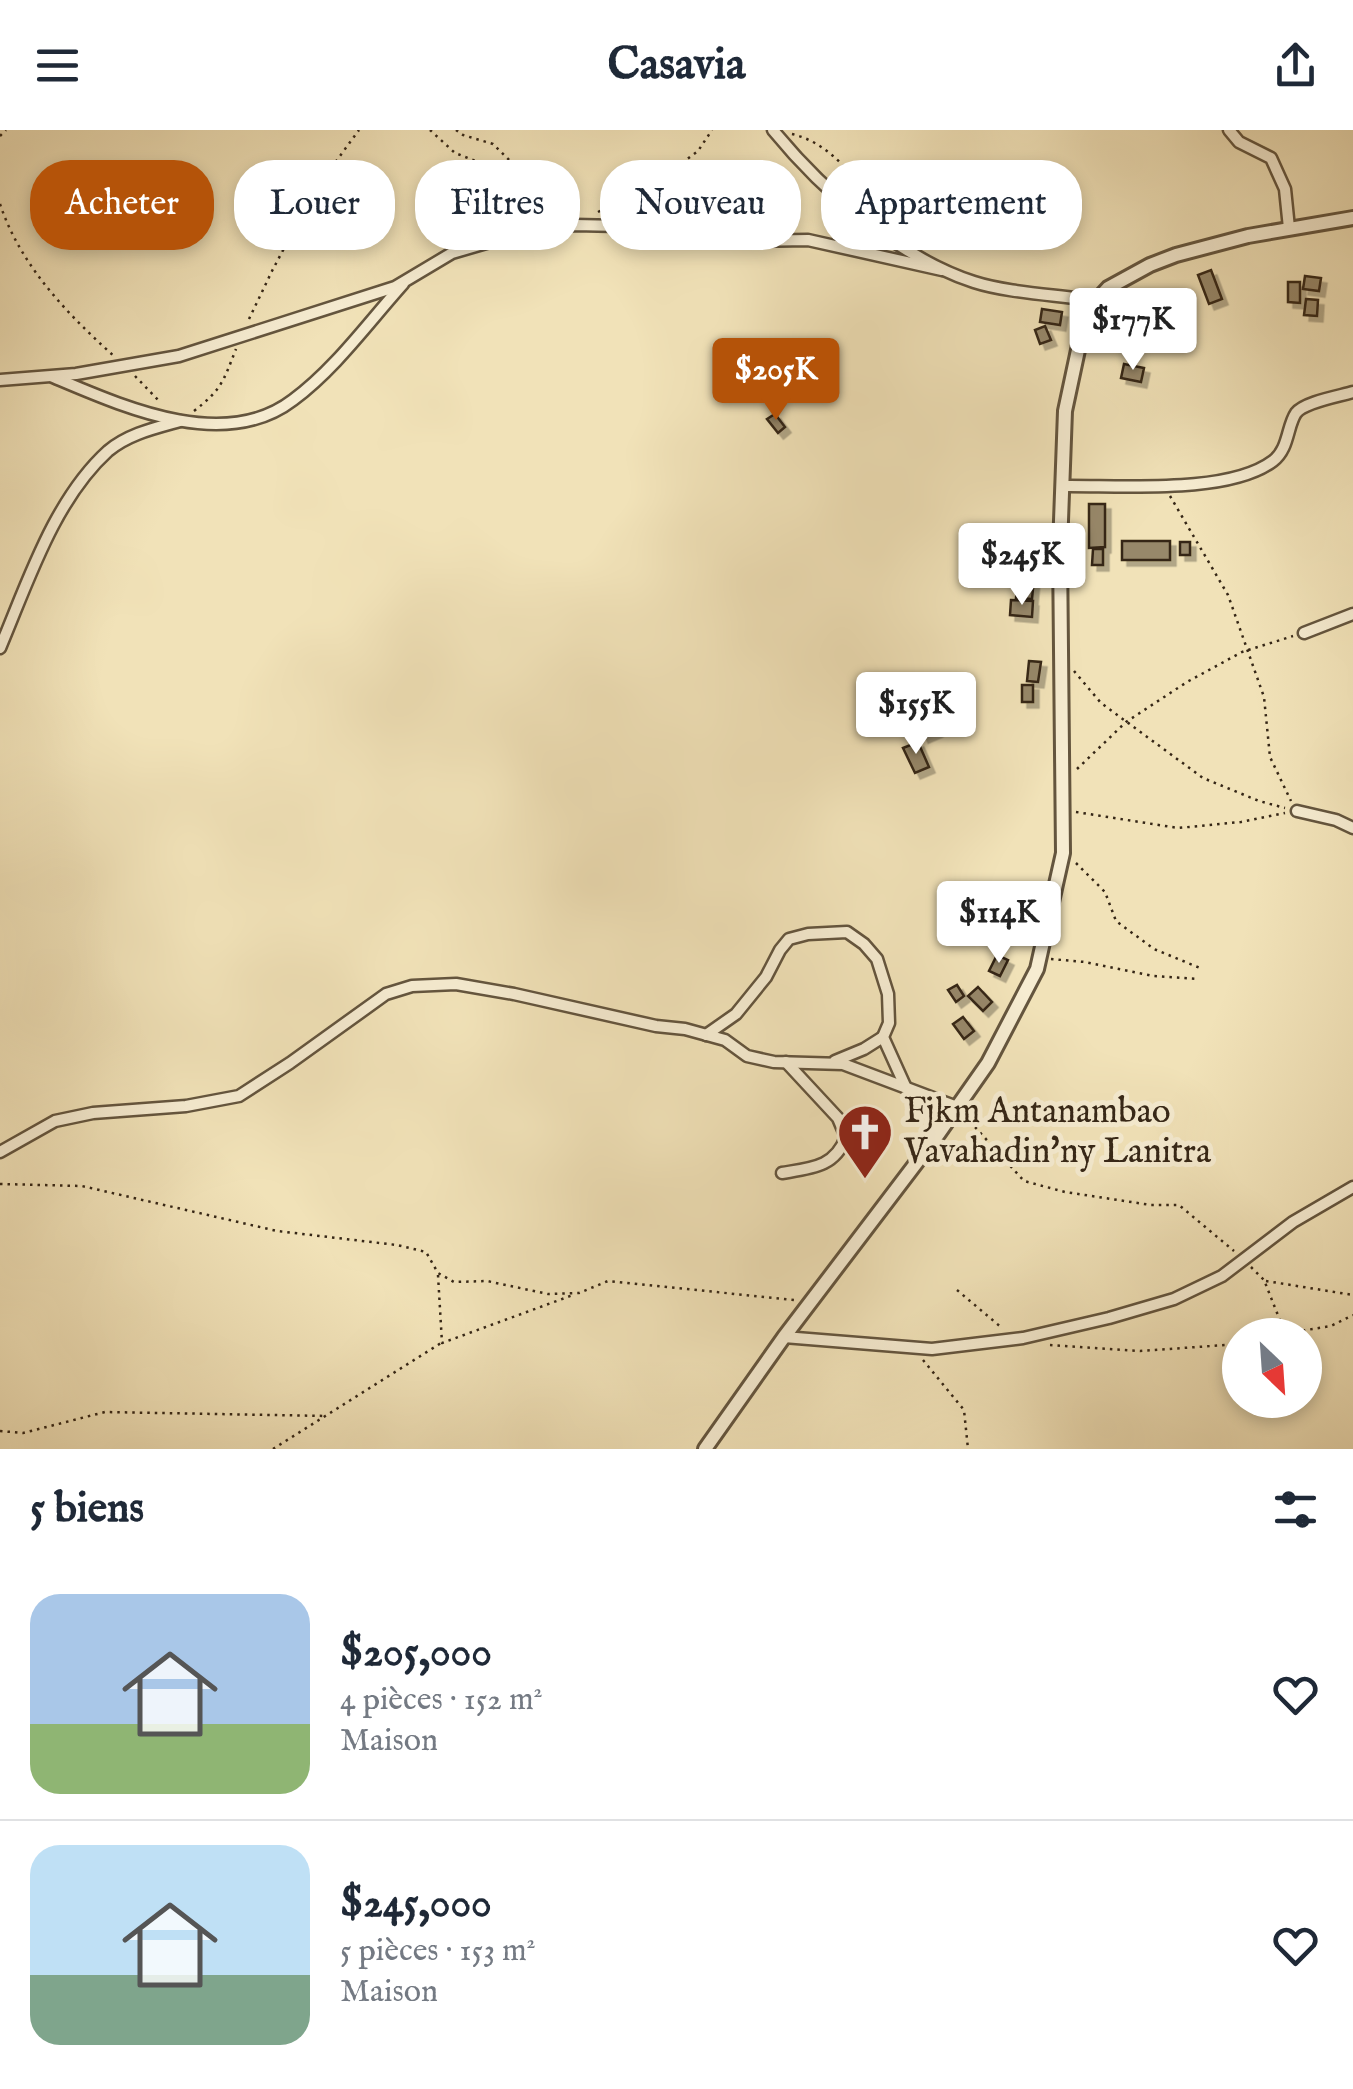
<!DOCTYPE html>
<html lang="fr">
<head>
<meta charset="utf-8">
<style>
	body { margin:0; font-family:"IM FELL English",serif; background:#f2f2f3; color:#1f2937; height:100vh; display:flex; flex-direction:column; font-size:38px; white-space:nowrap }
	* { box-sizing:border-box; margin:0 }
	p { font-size:32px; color:#747a83 }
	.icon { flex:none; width:55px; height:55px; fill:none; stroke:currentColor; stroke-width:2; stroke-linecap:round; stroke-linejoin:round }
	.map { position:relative; height:1319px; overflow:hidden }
	.panel { display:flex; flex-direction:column; background:#fff; flex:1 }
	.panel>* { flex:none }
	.banner { position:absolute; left:30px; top:30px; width:1295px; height:90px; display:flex; gap:20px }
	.needle { width:65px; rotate:155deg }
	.controls { position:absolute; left:1222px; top:1188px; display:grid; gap:20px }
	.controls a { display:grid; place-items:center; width:100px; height:100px; border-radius:50%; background:#fff; box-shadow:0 5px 15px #0003; font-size:50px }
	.price { position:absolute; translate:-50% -85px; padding:0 22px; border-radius:10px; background:#fff; color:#222; font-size:32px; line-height:65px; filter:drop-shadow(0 2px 5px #0008) }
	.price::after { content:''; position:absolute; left:50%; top:60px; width:30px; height:22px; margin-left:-15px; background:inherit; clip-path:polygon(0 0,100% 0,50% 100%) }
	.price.current { background:#b45309; color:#fff }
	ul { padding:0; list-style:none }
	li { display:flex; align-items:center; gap:30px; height:250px; padding:0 30px }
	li+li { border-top:2px solid #e0e1e3 }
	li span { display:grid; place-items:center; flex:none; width:280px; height:200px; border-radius:30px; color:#555 }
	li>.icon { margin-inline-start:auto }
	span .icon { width:120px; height:120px; fill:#fffc; stroke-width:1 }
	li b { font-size:42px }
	h2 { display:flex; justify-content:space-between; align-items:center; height:120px; padding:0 30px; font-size:42px }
	.chip { padding:0 35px; border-radius:40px; background:#fff; box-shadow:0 5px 15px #0003; font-size:35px; line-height:90px }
	.chip.current { background:#b45309; color:#fff }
	header { display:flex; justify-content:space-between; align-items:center; height:130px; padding:0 30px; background:#fff; font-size:45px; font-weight:700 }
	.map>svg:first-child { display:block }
	.building { fill:#97886a; stroke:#352616; stroke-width:2.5; filter:url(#shadow) }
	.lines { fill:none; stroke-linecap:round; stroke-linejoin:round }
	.minor-casing { stroke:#64553e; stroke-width:15 }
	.tertiary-casing { stroke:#64553e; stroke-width:18 }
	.path { stroke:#352616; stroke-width:2.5; stroke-dasharray:2.5 5; stroke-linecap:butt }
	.minor { stroke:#f6ecd1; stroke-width:10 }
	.tertiary { stroke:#f6ecd1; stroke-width:12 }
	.labels { text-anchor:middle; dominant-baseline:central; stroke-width:10; stroke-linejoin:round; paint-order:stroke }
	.poi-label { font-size:35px; fill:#352616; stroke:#f6ecd1; text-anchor:start }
</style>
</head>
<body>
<header><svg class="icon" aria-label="menu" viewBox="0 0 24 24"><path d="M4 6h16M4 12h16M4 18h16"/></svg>Casavia<svg class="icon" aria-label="share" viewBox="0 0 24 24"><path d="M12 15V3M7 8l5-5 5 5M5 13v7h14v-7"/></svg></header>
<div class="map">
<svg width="1353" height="1319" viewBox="0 0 1353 1319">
	<defs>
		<filter id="shadow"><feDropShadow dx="5.5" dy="5.5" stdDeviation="0" flood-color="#0004"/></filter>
	</defs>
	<rect width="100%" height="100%" fill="#f1e2b8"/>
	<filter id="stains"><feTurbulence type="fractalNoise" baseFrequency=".002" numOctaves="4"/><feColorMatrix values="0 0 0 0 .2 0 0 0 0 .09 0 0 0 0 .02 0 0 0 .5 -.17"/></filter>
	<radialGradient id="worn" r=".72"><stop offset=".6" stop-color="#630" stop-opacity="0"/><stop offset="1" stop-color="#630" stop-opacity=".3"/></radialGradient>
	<g class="building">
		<polygon points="1211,140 1222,169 1209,174 1198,145"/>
		<polygon points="1305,146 1321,148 1319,161 1303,159"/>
		<polygon points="1288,152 1300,152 1300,173 1288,172"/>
		<polygon points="1306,169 1318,170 1317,186 1304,185"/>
		<polygon points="1042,179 1062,182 1060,195 1040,192"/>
		<polygon points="1045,196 1051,210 1040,214 1035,200"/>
		<polygon points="1124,234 1144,238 1141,252 1121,248"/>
		<polygon points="775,284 785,297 778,303 767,289"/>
		<polygon points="1089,374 1105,374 1105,417 1089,418"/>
		<rect x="1122" y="411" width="48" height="19"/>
		<rect x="1180" y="412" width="10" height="13"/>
		<polygon points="1093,419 1103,419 1103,435 1092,435"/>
		<polygon points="1018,447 1034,448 1032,469 1016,468"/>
		<polygon points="1011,470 1033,471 1032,487 1010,485"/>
		<polygon points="1029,531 1041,532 1038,552 1027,551"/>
		<rect x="1022" y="555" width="11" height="17"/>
		<polygon points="929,582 937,601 923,607 915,588"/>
		<polygon points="918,612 929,637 915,643 903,618"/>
		<polygon points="1009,768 1022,770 1020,787 1007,785"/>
		<polygon points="985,786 999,787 997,800 983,798"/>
		<polygon points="1002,788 1025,793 1022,808 999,804"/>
		<polygon points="997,825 1008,830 1000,846 989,841"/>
		<polygon points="957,855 964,866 956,872 948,860"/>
		<polygon points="978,857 992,872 983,881 968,866"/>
		<polygon points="963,887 974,901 964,909 953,894"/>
	</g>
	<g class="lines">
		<g class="minor-casing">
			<g id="minor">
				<path d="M773 0C822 60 899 128 974 152 1008 163 1059 165 1096 171"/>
				<polyline points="1229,0 1239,12 1271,28 1285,59 1289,98"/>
				<path d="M53 247C122 276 224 323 293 270 335 239 368 193 403 154"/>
				<polyline points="0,250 76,244 179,226 395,157 452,123 524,102 575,95 620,96 753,111 808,110 942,140"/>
				<path d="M1062 356C1118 355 1228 365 1273 331 1289 319 1287 296 1296 283 1304 272 1340 266 1353 262"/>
				<polyline points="1304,503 1353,484"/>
				<path d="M0 518C28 452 54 370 108 321 128 304 155 298 180 291"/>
				<polyline points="1297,681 1336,690 1353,698"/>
				<polyline points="706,905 736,884 766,847 780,820 789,809 808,804 847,802 864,814 877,829 888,864 889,893 883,907 906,958"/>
				<polyline points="835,931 864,919 883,907"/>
				<polyline points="0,1022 55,991 93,983 186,976 239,966 290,933 386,864 412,856 456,854 514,864 656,896 685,899 725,910 747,926 774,932 843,934 957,977"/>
				<path d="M782 1043C812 1038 835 1037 846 1007L838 988 786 932"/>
				<polyline points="784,1207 932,1219 1023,1208 1109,1188 1174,1169 1222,1146 1293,1092 1353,1057"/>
			</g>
		</g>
		<g class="tertiary-casing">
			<polyline id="tertiary" points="705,1319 784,1207 939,1003 988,933 1037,839 1063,723 1060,418 1065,281 1081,206 1096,171 1108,158 1150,135 1176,125 1248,106 1353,88"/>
		</g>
		<g class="path">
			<polyline points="430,0 455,23 478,32 500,49 532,90"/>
			<polyline points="456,0 463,5 493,14 566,86"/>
			<path d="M792 4C830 13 857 48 875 81"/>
			<polyline points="0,6 6,0"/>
			<path d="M0 74C20 135 68 185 115 227"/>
			<polyline points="598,82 656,52 698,21 712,0"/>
			<polyline points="249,189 272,141 315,60 359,0"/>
			<polyline points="135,246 161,273"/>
			<path d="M194 281C222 259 223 252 236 219"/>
			<polyline points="1170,366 1228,465 1264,567 1270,627 1291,671"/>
			<polyline points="1074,541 1101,573 1203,648 1259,671 1285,678"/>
			<polyline points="1077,639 1126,592 1187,552 1242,522 1293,506"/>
			<polyline points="1076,682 1178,698 1241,692 1285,683"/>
			<polyline points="1076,733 1105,762 1116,791 1154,819 1200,838"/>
			<polyline points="1051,829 1085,832 1153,846 1198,849"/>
			<polyline points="965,986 1024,1051 1065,1062 1151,1075 1179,1075 1234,1121"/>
			<polyline points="0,1054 82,1056 277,1101 397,1115 426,1122 438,1143 454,1152 487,1151 548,1164 579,1163 608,1151 794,1170"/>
			<polyline points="1251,1137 1264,1150 1285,1203 1278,1205"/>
			<polyline points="438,1145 442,1213 573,1165"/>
			<polyline points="1266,1151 1353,1165"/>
			<polyline points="957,1160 1002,1198"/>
			<polyline points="1288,1203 1331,1196 1353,1185"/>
			<polyline points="1050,1215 1140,1221 1240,1214"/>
			<polyline points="923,1230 964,1280 968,1319"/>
			<polyline points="0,1301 23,1303 105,1282 327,1286"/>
			<polyline points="273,1319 441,1213"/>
		</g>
		<use href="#minor" class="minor"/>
		<use href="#tertiary" class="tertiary"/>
	</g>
	<defs>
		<g id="church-pin" transform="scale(2.875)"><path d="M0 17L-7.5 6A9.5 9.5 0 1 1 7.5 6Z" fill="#8f2418" stroke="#f6ecd1"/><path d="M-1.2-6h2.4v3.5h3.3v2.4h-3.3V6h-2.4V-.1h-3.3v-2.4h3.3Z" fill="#fff"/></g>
	</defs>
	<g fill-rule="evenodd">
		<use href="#church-pin" x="865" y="1002"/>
	</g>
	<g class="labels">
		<g class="poi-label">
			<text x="904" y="982">Fjkm Antanambao<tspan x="904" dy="40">Vavahadin'ny Lanitra</tspan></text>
		</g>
	</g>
	<rect width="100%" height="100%" filter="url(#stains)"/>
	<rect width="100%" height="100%" fill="url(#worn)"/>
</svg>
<div class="controls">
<a><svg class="needle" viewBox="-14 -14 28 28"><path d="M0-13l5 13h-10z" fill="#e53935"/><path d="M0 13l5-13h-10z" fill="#747a83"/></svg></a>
</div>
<b class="price" style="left:1133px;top:243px">$177K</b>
<b class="price current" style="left:776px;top:293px">$205K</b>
<b class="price" style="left:1022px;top:478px">$245K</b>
<b class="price" style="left:916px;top:627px">$155K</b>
<b class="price" style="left:999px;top:836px">$114K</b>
<div class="banner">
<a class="chip current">Acheter</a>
<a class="chip">Louer</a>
<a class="chip">Filtres</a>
<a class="chip">Nouveau</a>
<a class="chip">Appartement</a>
</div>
</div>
<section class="panel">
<h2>5 biens<svg class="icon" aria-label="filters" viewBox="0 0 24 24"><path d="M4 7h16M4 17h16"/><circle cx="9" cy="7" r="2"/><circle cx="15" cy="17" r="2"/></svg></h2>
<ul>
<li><span style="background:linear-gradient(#a9c7e8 65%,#8fb573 0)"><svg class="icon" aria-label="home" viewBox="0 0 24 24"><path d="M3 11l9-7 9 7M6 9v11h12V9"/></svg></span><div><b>$205,000</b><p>4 pièces · 152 m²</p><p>Maison</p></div><svg class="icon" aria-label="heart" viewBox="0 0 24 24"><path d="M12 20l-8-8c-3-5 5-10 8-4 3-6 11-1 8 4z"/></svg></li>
<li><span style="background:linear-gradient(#bfe0f5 65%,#7fa58c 0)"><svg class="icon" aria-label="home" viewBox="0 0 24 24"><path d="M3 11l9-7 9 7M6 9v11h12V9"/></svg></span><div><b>$245,000</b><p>5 pièces · 153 m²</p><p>Maison</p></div><svg class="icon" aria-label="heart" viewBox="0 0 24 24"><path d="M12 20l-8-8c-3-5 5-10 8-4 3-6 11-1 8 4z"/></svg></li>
</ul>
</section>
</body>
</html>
